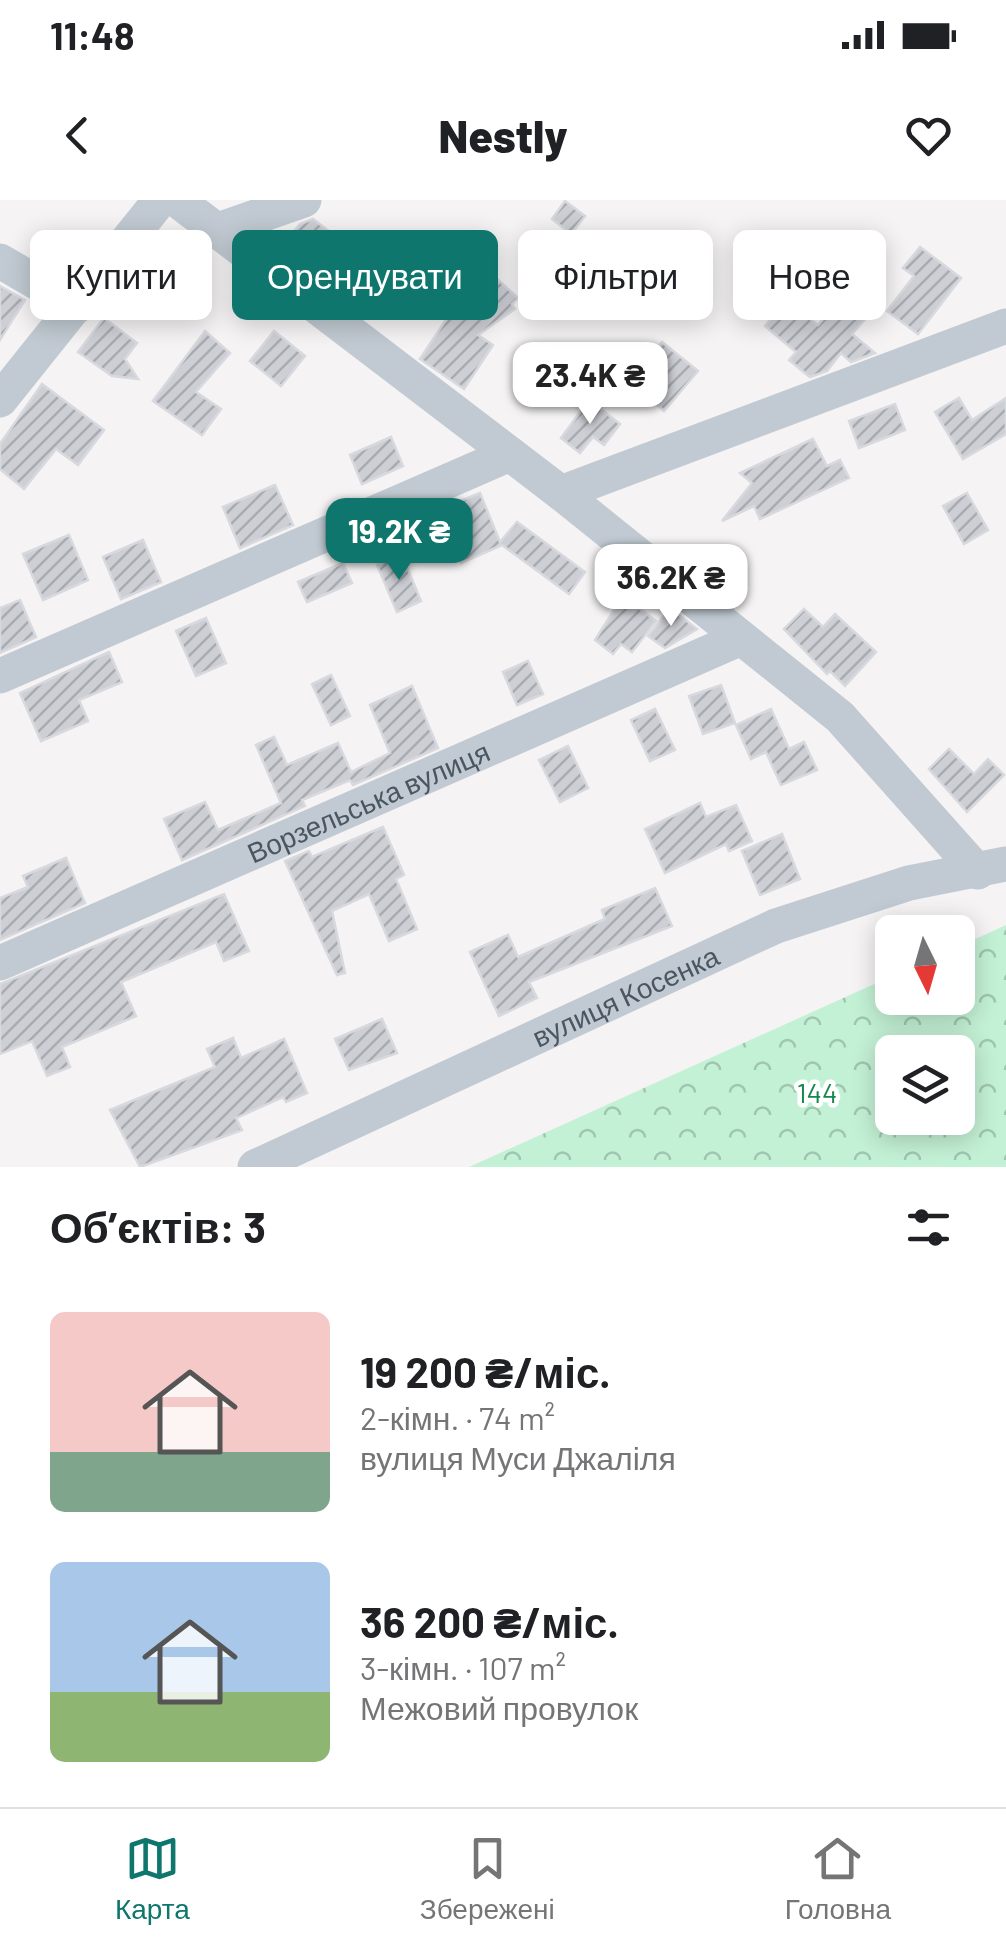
<!DOCTYPE html>
<html lang="uk">
<head>
<meta charset="utf-8">
<style>
	body { margin:0; font-family:Barlow,sans-serif; background:#f2f2f2; color:#202124; height:100vh; display:flex; flex-direction:column; font-size:38px; white-space:nowrap }
	* { box-sizing:border-box; margin:0 }
	p { font-size:32px; color:#757577 }
	.icon { flex:none; width:55px; height:55px; fill:none; stroke:currentColor; stroke-width:2; stroke-linecap:round; stroke-linejoin:round }
	.map { position:relative; height:967px; overflow:hidden }
	.side { display:flex; flex-direction:column; background:#fff; flex:1 }
	.side>* { flex:none }
	.top-card { position:absolute; left:30px; top:30px; width:948px; height:90px; display:flex; gap:20px }
	.needle { width:65px; rotate:175deg }
	.buttons { position:absolute; left:875px; top:715px; display:grid; gap:20px }
	.buttons a { display:grid; place-items:center; width:100px; height:100px; border-radius:15px; background:#fff; box-shadow:0 5px 25px #0003; font-size:50px }
	.price { position:absolute; translate:-50% -85px; padding:0 22px; border-radius:20px; background:#fff; color:#222; font-size:32px; line-height:65px; filter:drop-shadow(0 2px 5px #0008) }
	.price::after { content:''; position:absolute; left:50%; top:60px; width:30px; height:22px; margin-left:-15px; background:inherit; clip-path:polygon(0 0,100% 0,50% 100%) }
	.price.on { background:#0f766e; color:#fff }
	ul { padding:0; list-style:none }
	li { display:flex; align-items:center; gap:30px; height:250px; padding:0 50px }
	li span { display:grid; place-items:center; flex:none; width:280px; height:200px; border-radius:15px; color:#555 }
	li>.icon { margin-inline-start:auto }
	span .icon { width:120px; height:120px; fill:#fffc; stroke-width:1 }
	li b { font-size:42px }
	h2 { display:flex; justify-content:space-between; align-items:center; height:120px; padding:0 50px; font-size:42px }
	.pill { padding:0 35px; border-radius:15px; background:#fff; box-shadow:0 5px 25px #0003; font-size:35px; line-height:90px }
	.pill.on { background:#0f766e; color:#fff }
	.status { display:flex; justify-content:space-between; align-items:center; height:70px; padding:0 50px; background:#fff; direction:ltr }
	.status svg { height:28px; fill:currentColor }
	header { display:flex; justify-content:space-between; align-items:center; height:130px; padding:0 50px; background:#fff; font-size:45px; font-weight:800 }
	.tab-bar { display:flex; justify-content:space-around; align-items:center; height:140px; border-top:2px solid #e0e0e0; background:#fff; font-size:28px; color:#757577 }
	.tab-bar a { display:grid; justify-items:center; gap:5px }
	.tab-bar .on { color:#0f766e }
	.map>svg:first-child { display:block }
	.forest { fill:url(#forest-crowns); fill-rule:evenodd }
	.building { fill:url(#building-hatch); stroke:#d7d9de; stroke-width:2.5 }
	.lines { fill:none; stroke-linecap:round; stroke-linejoin:round }
	.minor { stroke:#c1cad2; stroke-width:35 }
	.labels { text-anchor:middle; dominant-baseline:central; stroke-width:9; stroke-linejoin:round; paint-order:stroke }
	.street-label { font-size:28px; fill:#4a5661; stroke:#fff }
	.park-label { font-size:28px; fill:#17864f; stroke:#fff }
</style>
</head>
<body>
<div class="status"><b>11:48</b><svg viewBox="0 0 49 12"><path d="M0 12V9h3v3zM5 12V6h3v6zM10 12V3h3v9zM15 12V0h3v12zM26 1h20v11H26zM47 4h2v5h-2z"/></svg></div>
<header><svg class="icon" aria-label="back" viewBox="0 0 24 24"><path d="M15 5l-7 7 7 7"/></svg>Nestly<svg class="icon" aria-label="heart" viewBox="0 0 24 24"><path d="M12 20l-8-8c-3-5 5-10 8-4 3-6 11-1 8 4z"/></svg></header>
<div class="map">
<svg width="1006" height="967" viewBox="0 0 1006 967">
	<defs>
		<pattern id="forest-crowns" width="20" height="18" patternUnits="userSpaceOnUse" patternTransform="scale(2.5)"><rect width="20" height="18" fill="#c3f1d5"/><path d="M2 6a3 3 0 1 1 6 0M12 15a3 3 0 1 1 6 0" fill="none" stroke="#a0c6b0"/></pattern>
		<pattern id="building-hatch" width="6" height="6" patternUnits="userSpaceOnUse" patternTransform="scale(2.5)"><rect width="6" height="6" fill="#cdcfd5"/><path d="M-1 1l2-2M0 6l6-6M5 7l2-2" fill="none" stroke="#a8abb0"/></pattern>
	</defs>
	<rect width="100%" height="100%" fill="#f5f3f3"/>
	<path class="forest" d="M1006 725V967H469L892 776V798H958V747ZM892 852H958V918H892Z"/>
	<g class="building">
		<polygon points="565,1 585,16 571,34 552,19"/>
		<polygon points="313,19 330,32 321,43 327,48 312,66 281,47 300,24"/>
		<polygon points="158,36 199,67 167,109 126,77"/>
		<polygon points="920,47 961,78 918,134 887,111 914,76 903,68"/>
		<polygon points="469,53 518,98 512,104 515,109 478,135 493,145 464,189 420,159 461,97 443,81"/>
		<polygon points="0,86 25,100 0,140"/>
		<polygon points="850,87 875,108 852,134 875,153 851,162 841,153 827,171 810,177 789,160 796,152 765,126 786,100 818,125"/>
		<polygon points="104,118 137,143 125,159 138,179 112,176 78,152"/>
		<polygon points="205,131 230,153 196,192 221,209 202,235 153,201"/>
		<polygon points="274,131 305,156 281,186 250,161"/>
		<polygon points="662,142 698,171 664,211 629,182"/>
		<polygon points="42,184 104,230 78,265 56,249 24,289 0,269 0,244"/>
		<polygon points="959,198 972,220 1006,198 1006,234 963,259 935,212"/>
		<polygon points="589,200 620,224 604,245 593,237 580,253 561,238"/>
		<polygon points="895,204 905,230 859,248 849,221"/>
		<polygon points="391,237 403,266 362,284 350,255"/>
		<polygon points="813,239 827,266 840,260 849,278 760,319 754,306 722,321 752,283 740,273"/>
		<polygon points="275,285 293,325 240,348 223,307"/>
		<polygon points="480,293 500,342 517,322 585,372 569,394 502,345 461,363 439,310"/>
		<polygon points="967,293 988,330 964,344 943,306"/>
		<polygon points="69,335 88,380 43,400 23,354"/>
		<polygon points="143,340 161,382 121,399 103,357"/>
		<polygon points="402,355 421,401 397,412 377,365"/>
		<polygon points="343,363 352,383 307,402 298,382"/>
		<polygon points="623,396 656,421 632,452 621,444 613,454 595,440"/>
		<polygon points="20,400 36,437 0,453 0,408"/>
		<polygon points="670,408 697,429 665,448 648,436"/>
		<polygon points="804,409 823,427 835,414 876,452 845,486 830,471 827,474 784,429"/>
		<polygon points="206,418 226,463 196,476 176,431"/>
		<polygon points="109,452 122,482 79,500 88,521 41,541 20,493"/>
		<polygon points="528,461 543,494 517,505 503,472"/>
		<polygon points="331,475 350,516 331,525 312,484"/>
		<polygon points="721,485 735,523 703,534 689,496"/>
		<polygon points="412,486 438,548 353,585 350,580 302,600 305,606 182,660 164,619 205,602 218,630 281,603 256,545 274,537 287,565 338,543 351,572 390,553 370,505"/>
		<polygon points="655,509 675,550 650,561 631,520"/>
		<polygon points="771,509 789,549 804,542 817,570 781,585 766,552 751,559 736,525"/>
		<polygon points="568,546 588,588 560,602 539,560"/>
		<polygon points="949,549 974,574 988,559 1004,575 967,612 929,569"/>
		<polygon points="700,603 706,617 736,605 752,641 729,651 726,644 665,673 645,629"/>
		<polygon points="383,627 404,675 396,679 417,729 389,741 369,694 332,711 345,773 337,775 285,661 309,651 312,657"/>
		<polygon points="782,634 800,679 760,695 742,651"/>
		<polygon points="66,658 85,703 0,740 0,698 28,687 23,676"/>
		<polygon points="655,688 672,726 529,782 537,798 499,816 470,752 508,735 518,757 605,719 602,710"/>
		<polygon points="224,694 249,751 224,761 216,742 121,782 136,816 62,847 70,867 47,876 32,841 0,854 0,784"/>
		<polygon points="382,819 397,853 349,870 335,839"/>
		<polygon points="233,838 241,858 284,839 307,893 286,902 283,897 236,918 242,930 140,967 110,910 215,867 207,849"/>
	</g>
	<g class="lines">
		<g class="minor">
			<polyline points="177,0 561,293 840,517 978,672"/>
			<polyline points="218,30 304,0"/>
			<polyline points="0,61 77,106"/>
			<polyline points="0,200 160,0"/>
			<polyline points="561,293 1006,126"/>
			<polyline points="0,476 510,254"/>
			<path id="s1" d="M0 763 739 439"/>
			<path id="s2" d="M255 967 776 726 909 683 1006 664"/>
		</g>
	</g>
	<g class="labels">
		<g class="street-label">
			<text stroke="none"><textPath href="#s1" startOffset="402">Ворзельська вулиця</textPath></text>
			<text stroke="none"><textPath href="#s2" startOffset="408">вулиця Косенка</textPath></text>
		</g>
		<g class="park-label">
			<text x="817" y="892">144</text>
		</g>
	</g>
</svg>
<div class="buttons">
<a><svg class="needle" viewBox="-14 -14 28 28"><path d="M0-13l5 13h-10z" fill="#e53935"/><path d="M0 13l5-13h-10z" fill="#757577"/></svg></a>
<a><svg class="icon" aria-label="layers" viewBox="0 0 24 24"><path d="M12 4l9 5-9 5-9-5zM3 14l9 5 9-5"/></svg></a>
</div>
<b class="price" style="left:590px;top:227px">23.4K ₴</b>
<b class="price on" style="left:399px;top:383px">19.2K ₴</b>
<b class="price" style="left:671px;top:429px">36.2K ₴</b>
<div class="top-card">
<a class="pill">Купити</a>
<a class="pill on">Орендувати</a>
<a class="pill">Фільтри</a>
<a class="pill">Нове</a>
</div>
</div>
<section class="side">
<h2>Об’єктів: 3<svg class="icon" aria-label="filters" viewBox="0 0 24 24"><path d="M4 7h16M4 17h16"/><circle cx="9" cy="7" r="2"/><circle cx="15" cy="17" r="2"/></svg></h2>
<ul>
<li><span style="background:linear-gradient(#f6c9c9 70%,#7fa58c 0)"><svg class="icon" aria-label="home" viewBox="0 0 24 24"><path d="M3 11l9-7 9 7M6 9v11h12V9"/></svg></span><div><b>19 200 ₴/міс.</b><p>2-кімн. · 74 m²</p><p>вулиця Муси Джаліля</p></div></li>
<li><span style="background:linear-gradient(#a9c7e8 65%,#8fb573 0)"><svg class="icon" aria-label="home" viewBox="0 0 24 24"><path d="M3 11l9-7 9 7M6 9v11h12V9"/></svg></span><div><b>36 200 ₴/міс.</b><p>3-кімн. · 107 m²</p><p>Межовий провулок</p></div></li>
</ul>
</section>
<nav class="tab-bar">
<a class="on"><svg class="icon" aria-label="map" viewBox="0 0 24 24"><path d="M3 6l6-2 6 2 6-2v14l-6 2-6-2-6 2zM9 4v14M15 6v14"/></svg>Карта</a>
<a><svg class="icon" aria-label="saved" viewBox="0 0 24 24"><path d="M7 4h10v16l-5-4-5 4z"/></svg>Збережені</a>
<a><svg class="icon" aria-label="home" viewBox="0 0 24 24"><path d="M3 11l9-7 9 7M6 9v11h12V9"/></svg>Головна</a>
</nav>
</body>
</html>
